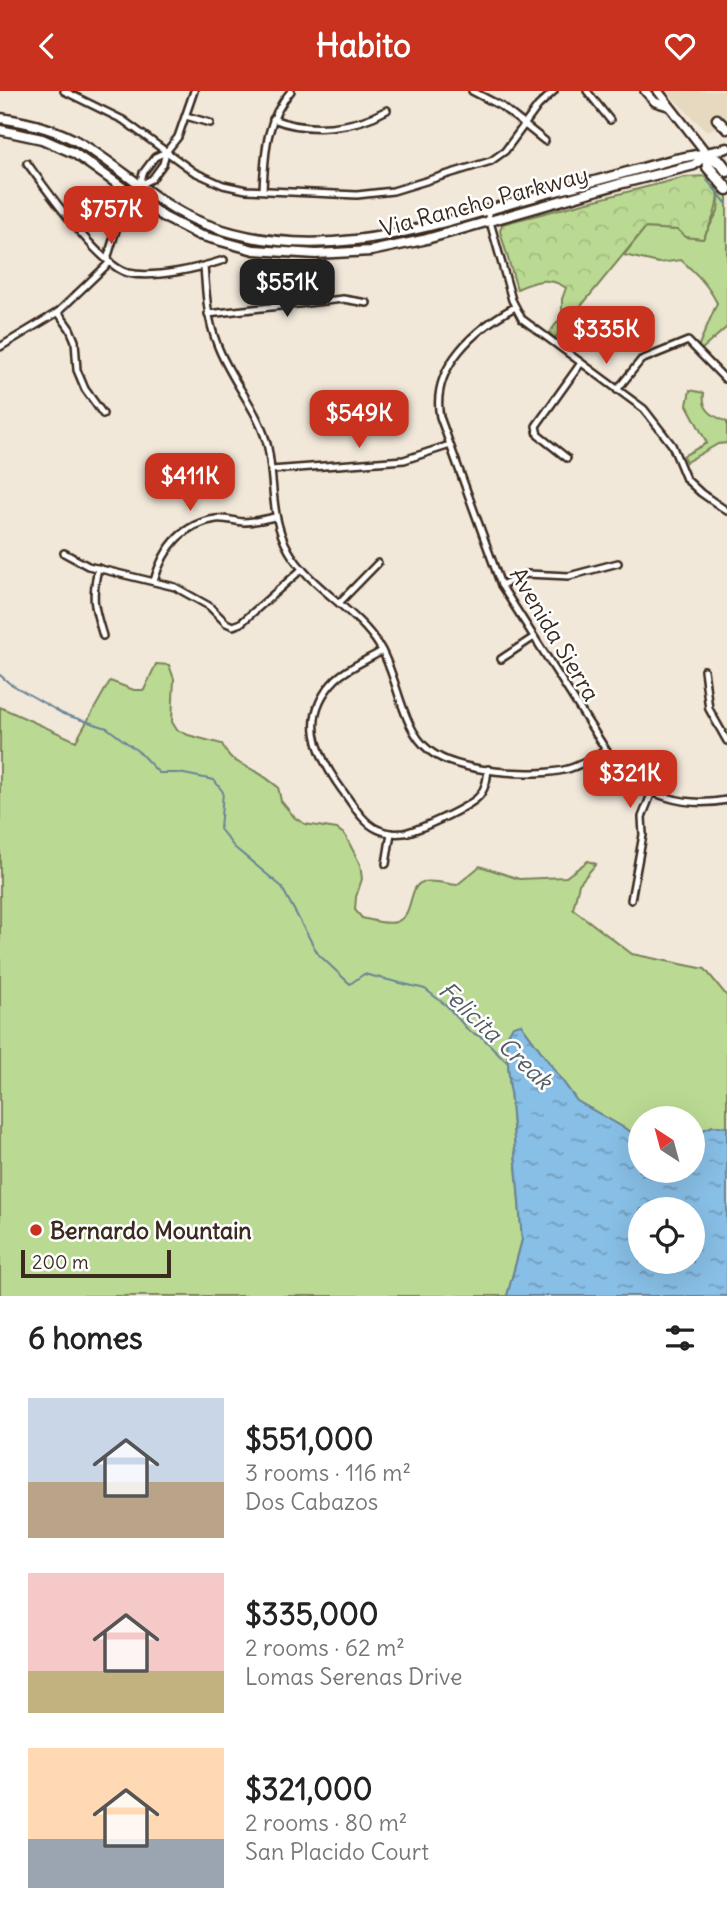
<!DOCTYPE html>
<html lang="en">
<head>
<meta charset="utf-8">
<style>
	body { margin:0; font-family:Delius,sans-serif; background:#f6f6f6; color:#222; height:100vh; display:flex; flex-direction:column; font-size:26px; white-space:nowrap }
	* { box-sizing:border-box; margin:0 }
	p { font-size:23px; color:#767676 }
	.icon { flex:none; width:38px; height:38px; fill:none; stroke:currentColor; stroke-width:2; stroke-linecap:round; stroke-linejoin:round }
	.map { position:relative; height:1205px; overflow:hidden }
	.panel { display:flex; flex-direction:column; background:#fff; flex:1 }
	.panel>* { flex:none }
	.needle { width:46px; rotate:324deg }
	.controls { position:absolute; left:628px; top:1015px; display:grid; gap:14px }
	.controls a { display:grid; place-items:center; width:77px; height:77px; border-radius:50%; background:#fff; box-shadow:0 7px 28px #0002; font-size:35px }
	.scale { position:absolute; left:21px; bottom:18px; width:150px; box-sizing:border-box; padding-left:7px; border:4px solid #3b2a1e; border-top:0; font-size:19px; line-height:24px; white-space:nowrap; color:#3b2a1e; -webkit-text-stroke:5px #fff; paint-order:stroke }
	.price { position:absolute; translate:-50% -60px; padding:0 16px; border-radius:14px; background:#c8321e; color:#fff; font-size:23px; line-height:46px; filter:drop-shadow(0 2px 4px #0008) }
	.price::after { content:''; position:absolute; left:50%; top:42px; width:21px; height:16px; margin-left:-10px; background:inherit; clip-path:polygon(0 0,100% 0,50% 100%) }
	.price.selected { background:#222; color:#fff }
	ul { padding:0; list-style:none }
	li { display:flex; align-items:center; gap:21px; height:175px; padding:0 28px }
	li span { display:grid; place-items:center; flex:none; width:196px; height:140px; border-radius:0px; color:#555 }
	li>.icon { margin-inline-start:auto }
	span .icon { width:84px; height:84px; fill:#fffc; stroke-width:1 }
	li b { font-size:30px }
	h2 { display:flex; justify-content:space-between; align-items:center; height:84px; padding:0 28px; font-size:30px }
	header { display:flex; justify-content:space-between; align-items:center; height:91px; padding:0 28px; background:#c8321e; color:#fff; font-size:32px; font-weight:700 }
	.map>svg:first-child { display:block }
	.built { fill:#e7d8c0 }
	.grass { fill:#bada93; stroke:#7a8258; stroke-width:2 }
	.forest { fill:url(#forest-crowns); stroke:#7a8258; stroke-width:2 }
	.water { fill:url(#water-ripples); stroke:#698396; stroke-width:2; fill-rule:evenodd }
	.lines { fill:none; stroke-linecap:round; stroke-linejoin:round }
	.stream { stroke:#698396; stroke-width:2 }
	.street-casing { stroke:#3b2a1e; stroke-width:10 }
	.secondary-casing { stroke:#3b2a1e; stroke-width:12 }
	.primary-casing { stroke:#3b2a1e; stroke-width:13 }
	.highway-casing { stroke:#3b2a1e; stroke-width:15 }
	.street { stroke:#fff; stroke-width:5 }
	.secondary { stroke:#fff; stroke-width:7 }
	.primary { stroke:#fff; stroke-width:8 }
	.highway { stroke:#fff; stroke-width:10 }
	.poi-dot { fill:#c8321e; stroke:#fff; stroke-width:2.5 }
	.labels { text-anchor:middle; dominant-baseline:central; stroke-width:5; stroke-linejoin:round; paint-order:stroke }
	.street-label { font-size:23px; fill:#3b2a1e; stroke:#fff }
	.poi-label { font-size:23px; font-weight:bold; fill:#3b2a1e; stroke:#fff; text-anchor:start }
	.water-label { font-size:24px; font-style:italic; fill:#565e64; stroke:#fff }
</style>
</head>
<body>
<header><svg class="icon" aria-label="back" viewBox="0 0 24 24"><path d="M15 5l-7 7 7 7"/></svg>Habito<svg class="icon" aria-label="heart" viewBox="0 0 24 24"><path d="M12 20l-8-8c-3-5 5-10 8-4 3-6 11-1 8 4z"/></svg></header>
<div class="map">
<svg width="727" height="1205" viewBox="0 0 727 1205">
	<defs>
		<pattern id="forest-crowns" width="20" height="18" patternUnits="userSpaceOnUse" patternTransform="scale(1.75)"><rect width="20" height="18" fill="#bada93"/><path d="M2 6a3 3 0 1 1 6 0M12 15a3 3 0 1 1 6 0" fill="none" stroke="#a1bb7e"/></pattern>
		<pattern id="water-ripples" width="26" height="14" patternUnits="userSpaceOnUse" patternTransform="scale(1.75)"><rect width="26" height="14" fill="#88bfe6"/><path d="M2 4q2-2 4 0t4 0M15 11q2-2 4 0t4 0" fill="none" stroke="#709bba"/></pattern>
	</defs>
	<rect width="100%" height="100%" fill="#f1e8da"/>
	<filter id="ink" filterUnits="userSpaceOnUse"><feTurbulence type="fractalNoise" baseFrequency=".0143" numOctaves="2"/><feDisplacementMap in="SourceGraphic" scale="14" xChannelSelector="R" yChannelSelector="G"/><feConvolveMatrix kernelMatrix="1 2 1 2 8 2 1 2 1" color-interpolation-filters="sRGB"/></filter>
	<g filter="url(#ink)">
		<polygon class="built" points="666,0 727,0 727,33 706,40"/>
		<g class="grass">
			<path d="M720 97 727 105V236L700 260 698 256 717 212C708 194 696 182 681 169L659 172 624 164 645 137 678 139 686 146 703 148 718 120Z"/>
			<path d="M690 299 704 302C701 319 713 325 727 331V352L718 353 686 371 683 365 707 352 687 314Z"/>
			<path d="M156 573 169 574 174 588 172 631 177 639 188 644 222 653C231 672 238 670 253 679 262 683 270 690 278 696L281 710 295 727 305 733 337 738 345 744 360 773 362 788 356 806 355 819 362 827C371 829 387 834 396 831 415 825 407 795 423 791 433 789 447 793 457 794L480 775 519 788 566 786 588 770 596 773 579 793 573 818 632 863 705 878 727 905V1036L713 1035 693 1043V1027H640V1046L577 1010 521 933 506 947 522 1149 507 1205H0V616L76 650 110 590 134 599H144Z"/>
		</g>
		<path class="forest" d="M708 85C727 101 713 129 703 148L686 146 678 139 645 137 555 247 549 242 562 225V208L566 197C549 185 535 190 517 198L500 140 502 133 685 86Z"/>
		<path class="water" d="M521 933 577 1010 640 1046V1080H693V1043L713 1035 727 1036V1205H507L522 1149 506 947 513 935ZM640 1118H693V1171H640Z"/>
		<g class="lines">
			<g class="stream">
				<polyline points="707,89 727,113"/>
				<polyline points="0,584 9,592 63,623 107,637 139,661 159,682 179,682 214,689 223,701 220,738 234,756 281,795 318,863 350,893 364,883 425,898 447,915 469,940 483,947 508,972"/>
			</g>
			<g class="street-casing">
				<g id="street">
					<polyline points="64,0 123,29 194,81 223,94 246,99 357,104 393,100 491,70 505,60 538,15 554,0"/>
					<polyline points="472,0 501,15 545,50"/>
					<polyline points="587,0 610,29"/>
					<polyline points="186,25 210,32"/>
					<path d="M273 28C308 42 354 38 387 19"/>
					<path d="M27 72C46 98 100 175 128 182 155 188 199 177 224 169"/>
					<polyline points="140,94 152,88 163,73 166,61 178,46 194,0"/>
					<path d="M263 99C265 62 265 30 291 0"/>
					<polyline points="487,120 512,209 522,228 644,318 672,354 686,388 701,402 727,420"/>
					<path d="M204 175C206 202 207 228 217 253 230 289 260 320 268 357 275 393 270 427 289 460 311 498 357 518 380 556 399 588 400 636 430 660 456 681 535 687 568 678 582 674 594 666 606 659"/>
					<path d="M515 216C476 237 430 276 440 326L501 494 615 673C645 705 684 717 727 709"/>
					<polyline points="58,221 70,238 75,250 77,279 85,298 103,323"/>
					<polyline points="208,223 343,208 367,212"/>
					<polyline points="0,256 58,221 109,172 108,165 117,136 127,112 140,94 143,82 155,66 166,61"/>
					<polyline points="617,299 641,269 688,250 725,288 727,286"/>
					<polyline points="567,367 538,344 536,335 581,272"/>
					<polyline points="271,379 404,369 450,354"/>
					<polyline points="64,462 88,475 175,496 209,515 226,532 233,535 241,532 302,478"/>
					<path d="M98 477C91 509 94 515 103 545"/>
					<path d="M154 490C163 459 181 433 216 428 225 427 234 430 243 431 254 431 265 428 275 426"/>
					<polyline points="501,494 527,483 569,485 618,472"/>
					<polyline points="339,512 378,472"/>
					<path d="M382 560C367 569 349 576 336 588 299 625 316 663 342 699 352 712 362 731 377 738 385 742 395 743 404 742 419 739 471 716 480 704 486 696 487 688 488 678"/>
					<polyline points="501,568 534,546"/>
					<polyline points="704,579 709,618 727,650"/>
					<polyline points="386,773 391,742"/>
					<polyline points="631,809 643,744 642,726 652,701"/>
				</g>
			</g>
			<g class="secondary-casing">
				<g id="secondary">
					<polyline points="645,0 655,11 668,15"/>
					<polyline points="658,0 707,63"/>
				</g>
			</g>
			<g class="primary-casing">
				<g id="primary">
					<path d="M0 27C28 31 56 38 80 52 123 77 158 115 205 133 324 178 437 132 552 101 594 91 634 79 675 68 693 64 710 62 727 57"/>
					<polyline points="717,28 727,38"/>
					<polyline points="0,39 42,48 74,62 164,126 199,144 254,159 316,163 371,160 423,149 619,93 694,74 707,63"/>
				</g>
			</g>
			<g class="highway-casing">
				<g id="highway">
					<polyline points="707,63 708,76 727,98"/>
					<polyline points="707,63 721,72 727,80"/>
				</g>
			</g>
			<use href="#street" class="street"/>
			<use href="#secondary" class="secondary"/>
			<use href="#primary" class="primary"/>
			<use href="#highway" class="highway"/>
		</g>
	</g>
	<circle class="poi-dot" cx="36" cy="1139" r="7"/>
	<g class="labels">
		<g class="street-label">
			<text transform="translate(484 110) rotate(-15)">Via Rancho Parkway</text>
			<text transform="translate(555 543) rotate(59)">Avenida Sierra</text>
		</g>
		<g class="poi-label">
			<text x="50" y="1139">Bernardo Mountain</text>
		</g>
		<g class="water-label">
			<text transform="translate(496 944) rotate(43)">Felicita Creak</text>
		</g>
	</g>
</svg>
<div class="controls">
<a><svg class="needle" viewBox="-14 -14 28 28"><path d="M0-13l5 13h-10z" fill="#e53935"/><path d="M0 13l5-13h-10z" fill="#767676"/></svg></a>
<a><svg class="icon" aria-label="locate" viewBox="0 0 24 24"><circle cx="12" cy="12" r="6"/><path d="M12 2v4M12 18v4M2 12h4M18 12h4"/></svg></a>
</div>
<div class="scale">200 m</div>
<b class="price" style="left:111px;top:155px">$757K</b>
<b class="price selected" style="left:287px;top:228px">$551K</b>
<b class="price" style="left:606px;top:275px">$335K</b>
<b class="price" style="left:359px;top:359px">$549K</b>
<b class="price" style="left:190px;top:422px">$411K</b>
<b class="price" style="left:630px;top:719px">$321K</b>
</div>
<section class="panel">
<h2>6 homes<svg class="icon" aria-label="filters" viewBox="0 0 24 24"><path d="M4 7h16M4 17h16"/><circle cx="9" cy="7" r="2"/><circle cx="15" cy="17" r="2"/></svg></h2>
<ul>
<li><span style="background:linear-gradient(#c9d6e8 60%,#b9a48a 0)"><svg class="icon" aria-label="home" viewBox="0 0 24 24"><path d="M3 11l9-7 9 7M6 9v11h12V9"/></svg></span><div><b>$551,000</b><p>3 rooms · 116 m²</p><p>Dos Cabazos</p></div></li>
<li><span style="background:linear-gradient(#f6c9c9 70%,#c2b280 0)"><svg class="icon" aria-label="home" viewBox="0 0 24 24"><path d="M3 11l9-7 9 7M6 9v11h12V9"/></svg></span><div><b>$335,000</b><p>2 rooms · 62 m²</p><p>Lomas Serenas Drive</p></div></li>
<li><span style="background:linear-gradient(#ffd9b3 65%,#9aa5b1 0)"><svg class="icon" aria-label="home" viewBox="0 0 24 24"><path d="M3 11l9-7 9 7M6 9v11h12V9"/></svg></span><div><b>$321,000</b><p>2 rooms · 80 m²</p><p>San Placido Court</p></div></li>
</ul>
</section>
</body>
</html>
